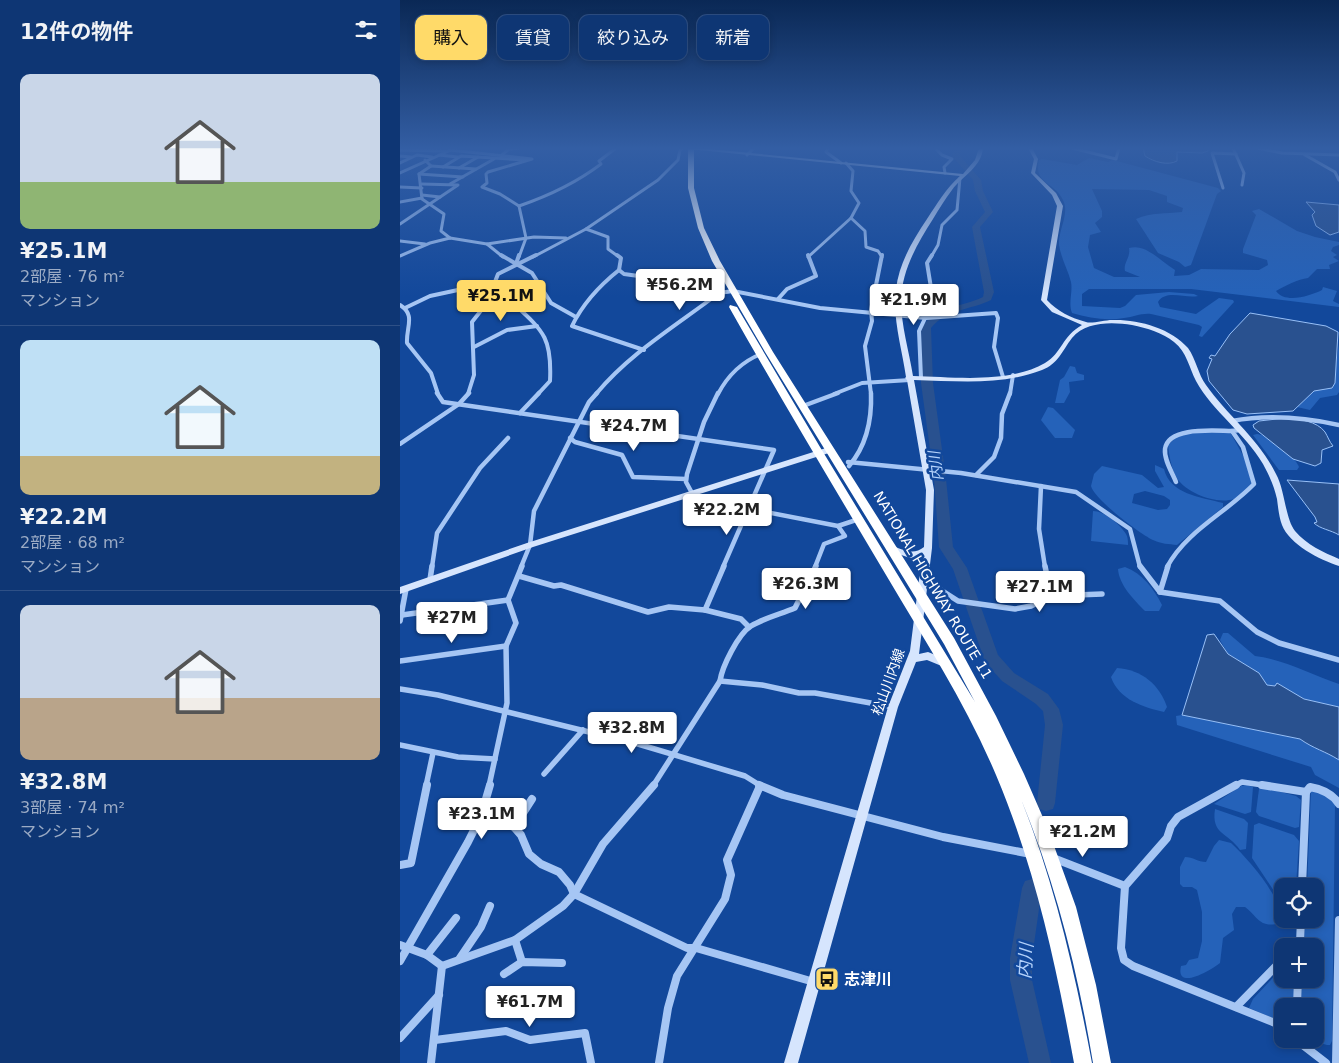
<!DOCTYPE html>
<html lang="ja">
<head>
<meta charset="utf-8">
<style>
	body { margin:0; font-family:"DejaVu Sans","Noto Sans JP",sans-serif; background:#173e79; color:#f1f3f6; height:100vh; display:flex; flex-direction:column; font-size:19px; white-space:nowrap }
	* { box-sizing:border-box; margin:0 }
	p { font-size:16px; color:#9babc5 }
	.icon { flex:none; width:28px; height:28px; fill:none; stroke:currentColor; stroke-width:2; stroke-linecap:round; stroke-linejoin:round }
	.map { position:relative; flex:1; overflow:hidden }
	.sheet { display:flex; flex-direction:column; background:#0e3674; width:400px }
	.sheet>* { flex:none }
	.guide { position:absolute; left:15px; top:15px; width:475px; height:45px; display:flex; gap:10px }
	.fabs { position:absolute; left:874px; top:878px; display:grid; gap:10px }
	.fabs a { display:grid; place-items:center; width:50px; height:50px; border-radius:10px; background:#0e3674; box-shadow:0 2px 8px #0003,0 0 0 1px #2e5086; font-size:25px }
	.price { position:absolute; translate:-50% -42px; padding:0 11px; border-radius:5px; background:#fff; color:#222; font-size:16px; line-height:32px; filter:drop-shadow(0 1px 2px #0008) }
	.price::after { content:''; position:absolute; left:50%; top:30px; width:15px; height:11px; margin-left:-8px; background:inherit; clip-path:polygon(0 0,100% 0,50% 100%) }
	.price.on { background:#ffda69; color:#111 }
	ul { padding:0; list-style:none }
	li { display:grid; align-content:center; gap:10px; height:265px; padding:0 20px }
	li+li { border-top:1px solid #2e5086 }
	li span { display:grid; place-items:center; height:155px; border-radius:10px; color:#555 }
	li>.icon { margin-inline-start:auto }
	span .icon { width:90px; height:90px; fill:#fffc; stroke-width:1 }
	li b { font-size:21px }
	h2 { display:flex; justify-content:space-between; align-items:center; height:60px; padding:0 20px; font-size:21px }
	.pill { padding:0 18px; border-radius:10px; background:#0e3674; box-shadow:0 2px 8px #0003,0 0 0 1px #2e5086; font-size:18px; line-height:45px }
	.pill.on { background:#ffda69; color:#111 }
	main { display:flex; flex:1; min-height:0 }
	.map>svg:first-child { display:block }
	.green { fill:#2562b9; fill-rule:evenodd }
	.water { fill:#29518f; stroke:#98c0f7 }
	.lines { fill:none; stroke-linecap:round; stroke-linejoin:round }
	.river { fill:#29518f; fill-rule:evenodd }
	.street-far4 { stroke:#a6c6f4; stroke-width:3 }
	.street-far3 { stroke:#a6c6f4; stroke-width:4 }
	.street-far2 { stroke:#a6c6f4; stroke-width:4.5 }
	.street-far1 { stroke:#a6c6f4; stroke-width:5.5 }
	.street { stroke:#a6c6f4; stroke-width:8 }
	.secondary { fill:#d6e5fd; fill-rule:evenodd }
	.highway { fill:#fff; fill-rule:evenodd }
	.labels { text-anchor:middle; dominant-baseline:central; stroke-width:5; stroke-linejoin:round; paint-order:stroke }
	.street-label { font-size:14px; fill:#fff; stroke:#12489b }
	.water-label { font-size:15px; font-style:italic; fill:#b3d1fa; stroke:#12489b }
	.near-poi-label { font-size:16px; font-weight:bold; fill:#fff; stroke:#12489b; text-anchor:start }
	.near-water-label { font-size:18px; font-style:italic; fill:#b3d1fa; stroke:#12489b }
</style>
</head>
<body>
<main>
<section class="sheet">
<h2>12件の物件<svg class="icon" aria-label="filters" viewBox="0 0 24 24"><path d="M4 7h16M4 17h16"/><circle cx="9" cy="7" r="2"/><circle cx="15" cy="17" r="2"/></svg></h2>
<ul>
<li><span style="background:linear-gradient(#c9d6e8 70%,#8fb573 0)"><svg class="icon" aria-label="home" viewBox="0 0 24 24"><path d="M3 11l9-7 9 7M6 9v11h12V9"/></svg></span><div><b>¥25.1M</b><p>2部屋 · 76 m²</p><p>マンション</p></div></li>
<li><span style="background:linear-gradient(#bfe0f5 75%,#c2b280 0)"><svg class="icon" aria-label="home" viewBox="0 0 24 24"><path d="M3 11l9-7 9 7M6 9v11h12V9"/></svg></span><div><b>¥22.2M</b><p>2部屋 · 68 m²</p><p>マンション</p></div></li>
<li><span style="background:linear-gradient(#c9d6e8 60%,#b9a48a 0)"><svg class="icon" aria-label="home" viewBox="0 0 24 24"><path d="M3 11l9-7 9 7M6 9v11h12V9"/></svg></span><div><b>¥32.8M</b><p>3部屋 · 74 m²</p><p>マンション</p></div></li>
</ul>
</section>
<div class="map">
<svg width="939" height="1063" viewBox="0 0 939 1063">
	<rect width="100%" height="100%" fill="#12489b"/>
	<g class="green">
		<path d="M689 158 708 162 713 160 818 188 821 191 817 194 791 265 785 267 779 262 758 253 736 219C752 212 765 214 782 212L783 208 767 202V196L749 190 692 189 702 211V217L695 223 701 232 690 235 688 247 694 268 714 277H740L725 271C723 263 731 257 729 248 746 243 760 261 775 270L774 276 789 275 801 269 859 270 868 265 867 260 843 253V249L856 215 852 211 859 209 897 231 915 237 939 242V245L933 247 931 251 937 255 933 257 939 261 929 265 930 269H917L908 278C898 279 885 286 876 291 885 304 910 296 922 290L923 287 937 291 933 301 939 304V307L791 289H689L682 294V306L720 308 725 306 736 295 769 292 794 294 798 296C786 299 766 289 758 302L760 307 796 314 819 298 833 300 834 302 802 337 799 336 802 327 799 325 751 314C741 313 734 317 724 318 707 321 689 318 672 313 668 303 673 292 671 282 668 270 661 258 659 245 658 230 670 214 663 200 655 182 633 184 639 160L642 159 677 165Z"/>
		<polygon points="939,344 939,392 937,395 920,398 910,410 897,407 914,391 933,386"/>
		<polygon points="670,366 675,367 677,373 684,375 684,380 669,382 670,392 664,403 655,403 660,380 664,377"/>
		<polygon points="648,407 653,408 675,430 672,438 655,438 641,420"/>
		<path d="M830 432 845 459 852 484C846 489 840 497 834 499 816 505 783 492 775 475 771 466 769 455 768 445L781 433Z"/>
		<path d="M857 434C868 435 895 456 899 467L897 470H879L853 435Z"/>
		<path d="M755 465 764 469C770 494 800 497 823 503V507L777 545C769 544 761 544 753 540 740 534 694 499 691 486L694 474 702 466 742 475 758 488 764 487 755 471ZM745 491 764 496 770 500V505L767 509 758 510 732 503 734 494Z"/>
		<path d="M693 511C704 511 720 524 726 534 728 537 728 542 728 545L691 541Z"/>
		<path d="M725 567C742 573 754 589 762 605L759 611H745C734 600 719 585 718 569Z"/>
		<path d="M823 633H828L855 656C883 659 912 675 939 684V707L904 699 877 684 875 686 867 685 859 673 828 654 820 640Z"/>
		<path d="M717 668C742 670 759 684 767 707L764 712C743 707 719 700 711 677Z"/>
		<path d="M782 715 900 739C914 749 925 751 939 760V788L915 775 911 767 777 725 776 716Z"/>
		<polygon points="847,785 853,787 851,812 845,814 814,804 841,786"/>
		<polygon points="862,787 896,796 901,800 899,827 895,828 859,816 856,812 859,789"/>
		<path d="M911 790C921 792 931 795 935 805L932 1041 930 1045H927L906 1039H915V1006H901L902 979H915V946H904L905 919H915V886H907Z"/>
		<path d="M815 809 844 819 848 823 846 849 840 850C828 832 811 835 815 809Z"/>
		<polygon points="859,823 894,835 899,841 896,886 882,886 882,903 852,858 854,825"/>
		<path d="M819 840 831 843C847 858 880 894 881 919L876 924C859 927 857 916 845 907H836L832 914 834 930 823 938 820 963C813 969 775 992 781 966L786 965 789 960 798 958 802 941V912L797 890 792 887H783L780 884V867L785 857C793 857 798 862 806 862L814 846Z"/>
		<polygon points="882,968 882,979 896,979 894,1006 882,1006 882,1022 849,1008 853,999"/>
	</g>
	<g class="water">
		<path d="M743 148H808V151L802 153 777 152V161C768 166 754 162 745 156Z"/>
		<polygon points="906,202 939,205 939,232 930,235 916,226 912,215 915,212"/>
		<polygon points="850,313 926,326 938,332 935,383 932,388 914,391 893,411 847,414 833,410 809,381 807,371 812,359 809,358 811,355 815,356 830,334"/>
		<path d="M886 418C899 419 917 421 925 432 928 437 929 441 933 446L922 450 921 463 915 466 893 459 854 428 853 425 859 421Z"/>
		<path d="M887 480 939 484V535C931 530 920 529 914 523L917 522 915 517Z"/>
		<path d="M814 634 828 654 859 673 867 685 875 686 877 683 904 699 939 707V760C925 751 914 749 900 739L782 715 807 635Z"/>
	</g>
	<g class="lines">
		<g class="river">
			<path d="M555 148H561L560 156 581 180 583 191 593 212 580 227 594 292 591 300C571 310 546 309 531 328L533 383 546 479 553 547 567 568 598 655 614 673 648 694 659 709 663 725 655 803 653 809 646 811 639 809 637 803 645 725 643 711 636 704 602 681 585 662 553 569 539 547 534 479 521 383V328C537 305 560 308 583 297L584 292 572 227 585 212 575 191 573 180 552 156Z"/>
			<polygon points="632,879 639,881 642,888 632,958 632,980 651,1063 629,1063 610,980 610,958 622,888 625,881"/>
		</g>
		<g class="street-far4">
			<polyline points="428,148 426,152 441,163"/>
			<polyline points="535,148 542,155 552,159 544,167 545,173"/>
			<polyline points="672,148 716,159 719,148"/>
			<polyline points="833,148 844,173 842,185"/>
			<polyline points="858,148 882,153 939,155"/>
			<polyline points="0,150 45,151"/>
			<polyline points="50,150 132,159 88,172 86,174 87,183 82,187 100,194 119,206"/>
			<polyline points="39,155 58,157"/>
			<polyline points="102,155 109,149 122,148"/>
			<polyline points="347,155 354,148"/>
			<polyline points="905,155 935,172 939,180"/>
			<polyline points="0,156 11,157"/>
			<polyline points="25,160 31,166 19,174 22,199 44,214 41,231 50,238"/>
			<polyline points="0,163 17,155 32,157"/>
			<polyline points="446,163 453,171 451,191 459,203 451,218 465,231 466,247 478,251 482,257"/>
			<polyline points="31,166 76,169"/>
			<polyline points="43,167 61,156 124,160"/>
			<polyline points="59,168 78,157"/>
			<polyline points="0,173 53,149"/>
			<polyline points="19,174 63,177"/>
			<polyline points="50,184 94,159"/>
			<polyline points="0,187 22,188"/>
			<polyline points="823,188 812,153 836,154"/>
			<polyline points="22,195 40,197"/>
			<polyline points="0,202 22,198"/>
			<polyline points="0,224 58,185 22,184"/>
			<polyline points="186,229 208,237 208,249 219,257"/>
			<polyline points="0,241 25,244"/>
			<polyline points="87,244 103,257"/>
			<polyline points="0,256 30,243 50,238 87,244 134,237 166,238"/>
			<path d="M119 257 126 238 119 206C148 196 176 183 201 164L199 161 216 148"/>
			<polyline points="133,257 186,229 258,180 278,160 280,150 283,148"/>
			<polyline points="408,257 451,218"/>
			<polyline points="531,257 538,245 542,225 557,210 560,178"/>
		</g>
		<g class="street-far3">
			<polyline points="101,255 132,273 151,303 176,317"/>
			<path d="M217 255 221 258 219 270C199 286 183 303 172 326L244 350"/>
			<polyline points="116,264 119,255"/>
			<polyline points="219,270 224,274 311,286 319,293"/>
			<polyline points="378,299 387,289 416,276 408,255"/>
			<path d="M87 303 115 305C145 332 152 340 150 381L138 394"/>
			<path d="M0 305C16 315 6 327 7 343L31 373 38 394"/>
			<polyline points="5,308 30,296 95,282"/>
			<polyline points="74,347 107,330 137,326"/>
			<polyline points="521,378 519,331 529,310 532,294 527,263 532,255"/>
			<polyline points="68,394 74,375 72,322 87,303 98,274 136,255"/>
			<path d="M196 394C230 353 277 325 319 293L333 291 420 308 526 318 596 313 598 318 594 347 603 377"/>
			<path d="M318 394C328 375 341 362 361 354"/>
			<polyline points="434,394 462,383 510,380"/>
			<polyline points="471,394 465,346 472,321 471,310 482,255"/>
			<polyline points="610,394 613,375"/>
		</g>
		<g class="street-far2">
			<polyline points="37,393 43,402 374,450 323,567"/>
			<polyline points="403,406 438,393"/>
			<polyline points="120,413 139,393"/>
			<path d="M832 421C869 414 903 417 939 425"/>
			<polyline points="170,438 175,442 222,455 233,477 286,479"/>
			<polyline points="0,444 59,404 69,393"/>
			<polyline points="448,462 561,473 676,492 730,529 740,567"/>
			<path d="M449 466C467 445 472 420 471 393"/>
			<polyline points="576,475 594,457 601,438 602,414 610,393"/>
			<path d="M776 482C772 472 764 460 765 449 768 426 815 431 832 431"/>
			<polyline points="641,486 639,529 645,567"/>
			<polyline points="292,493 286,482 287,474 304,422 318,393"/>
			<polyline points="350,509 438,526 459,519"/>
			<polyline points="32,567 37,533 80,468 108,438"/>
			<polyline points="121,567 130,545 134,511 189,402 197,393"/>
			<polyline points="415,567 424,544 445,536 438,526"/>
			<path d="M767 567C786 531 826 513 854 484L843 447 832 431 840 430"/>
		</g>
		<g class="street-far1">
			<polyline points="645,566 651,596"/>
			<polyline points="740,566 760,592 820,601 857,632 879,643 939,660"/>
			<polyline points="119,576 154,586 161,585 248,612 269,607 305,610 341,619 349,627"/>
			<polyline points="30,580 32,566"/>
			<polyline points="524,584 533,585 558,601 615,609 631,606 651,596 702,594"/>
			<polyline points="760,592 768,566"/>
			<polyline points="305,610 324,566"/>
			<polyline points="2,615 108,600"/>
			<polyline points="0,621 6,589"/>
			<polyline points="0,661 106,646"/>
			<polyline points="320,681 362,685 399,693 415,693 493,707"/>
			<polyline points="0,689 38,695 238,744 345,776 361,786"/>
			<polyline points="0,745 58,757 95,759"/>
			<polyline points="144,774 183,730"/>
			<polyline points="26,786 33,753"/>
			<polyline points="89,786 107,703 106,646 116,623 108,600 122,566"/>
			<path d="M253 786 320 681C322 667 338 634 351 626 364 618 381 614 395 608L416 566"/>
			<polyline points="834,786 842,782 870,786"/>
		</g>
		<g class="street">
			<polyline points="359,785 383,795 543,837 631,854"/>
			<polyline points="836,785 778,817 771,826 767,838 725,886 721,948 724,960 733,966 875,1023 882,1029"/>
			<polyline points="862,785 906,792 902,886"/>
			<path d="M906 792 910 787C922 789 932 793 939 804"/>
			<polyline points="81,816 114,827 121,835 129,854 141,864 159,872 170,885 174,894 287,948 296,948 414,982"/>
			<polyline points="114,827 132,799"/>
			<polyline points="653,858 725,886"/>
			<polyline points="0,865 11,863 27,785"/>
			<polyline points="115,940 122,962"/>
			<polyline points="0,945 27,955 42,966"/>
			<polyline points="896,946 900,943 901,919"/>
			<polyline points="27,955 56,918"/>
			<polyline points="60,958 81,927 90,906"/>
			<polyline points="0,961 68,842 81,816 90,785"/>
			<polyline points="42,966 115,940 163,906 174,894 203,844 254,785"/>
			<polyline points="104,974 122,962 162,963"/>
			<polyline points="897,1006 898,979"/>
			<polyline points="836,1007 882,960"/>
			<polyline points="0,1038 39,995"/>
			<polyline points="895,1039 926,1063"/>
			<polyline points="35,1040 106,1031 130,1040 185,1033 191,1063"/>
			<polyline points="31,1063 42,966"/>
			<polyline points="259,1063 268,1008 277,976 325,899 331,875 327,860 360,786"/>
			<polyline points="936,1063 939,920"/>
		</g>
		<g class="secondary">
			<path d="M287 148H300L563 174 575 160 579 148H583C581 168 563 175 552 190 545 199 539 209 533 219 517 244 502 270 501 300 501 325 509 351 513 376 554 377 609 384 645 363 662 353 662 336 682 325L652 312 641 300 657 206 652 195 631 173 634 159 628 148H632L638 159 635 173 656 193 663 206 647 300C657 311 671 318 686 322 691 324 705 320 712 320 737 319 771 328 788 348 796 359 798 374 806 385 828 416 859 439 876 474 885 490 885 518 895 531 907 545 923 552 939 559V566C920 560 889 544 882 525 879 517 878 507 877 499 874 486 869 475 863 464 845 433 813 412 796 381 789 368 787 352 774 342 763 333 747 328 732 325 713 322 686 321 672 338 662 351 658 364 642 370 601 386 557 381 514 380L534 490 532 548 519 654 528 652 548 660 549 663 548 666 544 667 527 660 516 662 498 707 398 1063H384L488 707 510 651 522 556 510 558 487 550 486 548 490 545C502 549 513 556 524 547L526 490 507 380 505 378 506 377C502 349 492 317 496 289 499 263 513 240 527 219 537 204 546 188 560 176L289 149Z"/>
			<polygon points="426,448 432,448 433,450 432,452 133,547 0,594 0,587 127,543"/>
		</g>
		<path class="highway" d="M288 148H294V188L304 228 320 261 373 352 554 638 596 716 624 774 648 829 676 907 696 985 711 1063H693C678 972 656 884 621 799 655 884 675 973 692 1063H674C656 965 635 867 596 775 567 706 527 644 489 580 435 489 381 399 329 307L330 305 337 307 420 447 575 702 544 644 365 352 312 261 298 228 288 188Z"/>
	</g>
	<linearGradient id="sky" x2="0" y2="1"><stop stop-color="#0a2855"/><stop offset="0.5" stop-color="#335ea4"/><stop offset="1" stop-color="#335ea4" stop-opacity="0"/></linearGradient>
	<rect width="939" height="297" fill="url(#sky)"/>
	<defs>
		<g id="bus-square" transform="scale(1.25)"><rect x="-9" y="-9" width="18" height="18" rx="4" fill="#ffda69" stroke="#12489b"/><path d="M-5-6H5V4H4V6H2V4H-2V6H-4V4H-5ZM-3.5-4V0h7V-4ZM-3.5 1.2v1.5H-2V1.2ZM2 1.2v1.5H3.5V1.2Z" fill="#111"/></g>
	</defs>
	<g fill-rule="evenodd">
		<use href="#bus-square" x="427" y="979"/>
	</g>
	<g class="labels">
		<g class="street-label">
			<text transform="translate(533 585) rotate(59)">NATIONAL HIGHWAY ROUTE 11</text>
			<text transform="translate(488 682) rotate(-70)">松山川内線</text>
		</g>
		<g class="water-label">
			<text transform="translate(536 466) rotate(-97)">内川</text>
		</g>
		<g class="near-poi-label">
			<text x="444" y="979">志津川</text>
		</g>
		<g class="near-water-label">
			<text transform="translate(625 961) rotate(-86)">内川</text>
		</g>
	</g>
</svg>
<div class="fabs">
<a><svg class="icon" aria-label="locate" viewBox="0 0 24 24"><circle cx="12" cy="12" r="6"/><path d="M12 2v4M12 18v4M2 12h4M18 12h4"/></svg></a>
<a>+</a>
<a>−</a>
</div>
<b class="price" style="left:280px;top:311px">¥56.2M</b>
<b class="price on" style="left:101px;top:322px">¥25.1M</b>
<b class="price" style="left:514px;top:326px">¥21.9M</b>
<b class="price" style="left:234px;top:452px">¥24.7M</b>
<b class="price" style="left:327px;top:536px">¥22.2M</b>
<b class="price" style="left:406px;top:610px">¥26.3M</b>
<b class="price" style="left:640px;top:613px">¥27.1M</b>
<b class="price" style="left:52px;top:644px">¥27M</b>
<b class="price" style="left:232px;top:754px">¥32.8M</b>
<b class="price" style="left:82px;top:840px">¥23.1M</b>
<b class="price" style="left:683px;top:858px">¥21.2M</b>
<b class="price" style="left:130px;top:1028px">¥61.7M</b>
<div class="guide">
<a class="pill on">購入</a>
<a class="pill">賃貸</a>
<a class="pill">絞り込み</a>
<a class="pill">新着</a>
</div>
</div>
</main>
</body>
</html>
